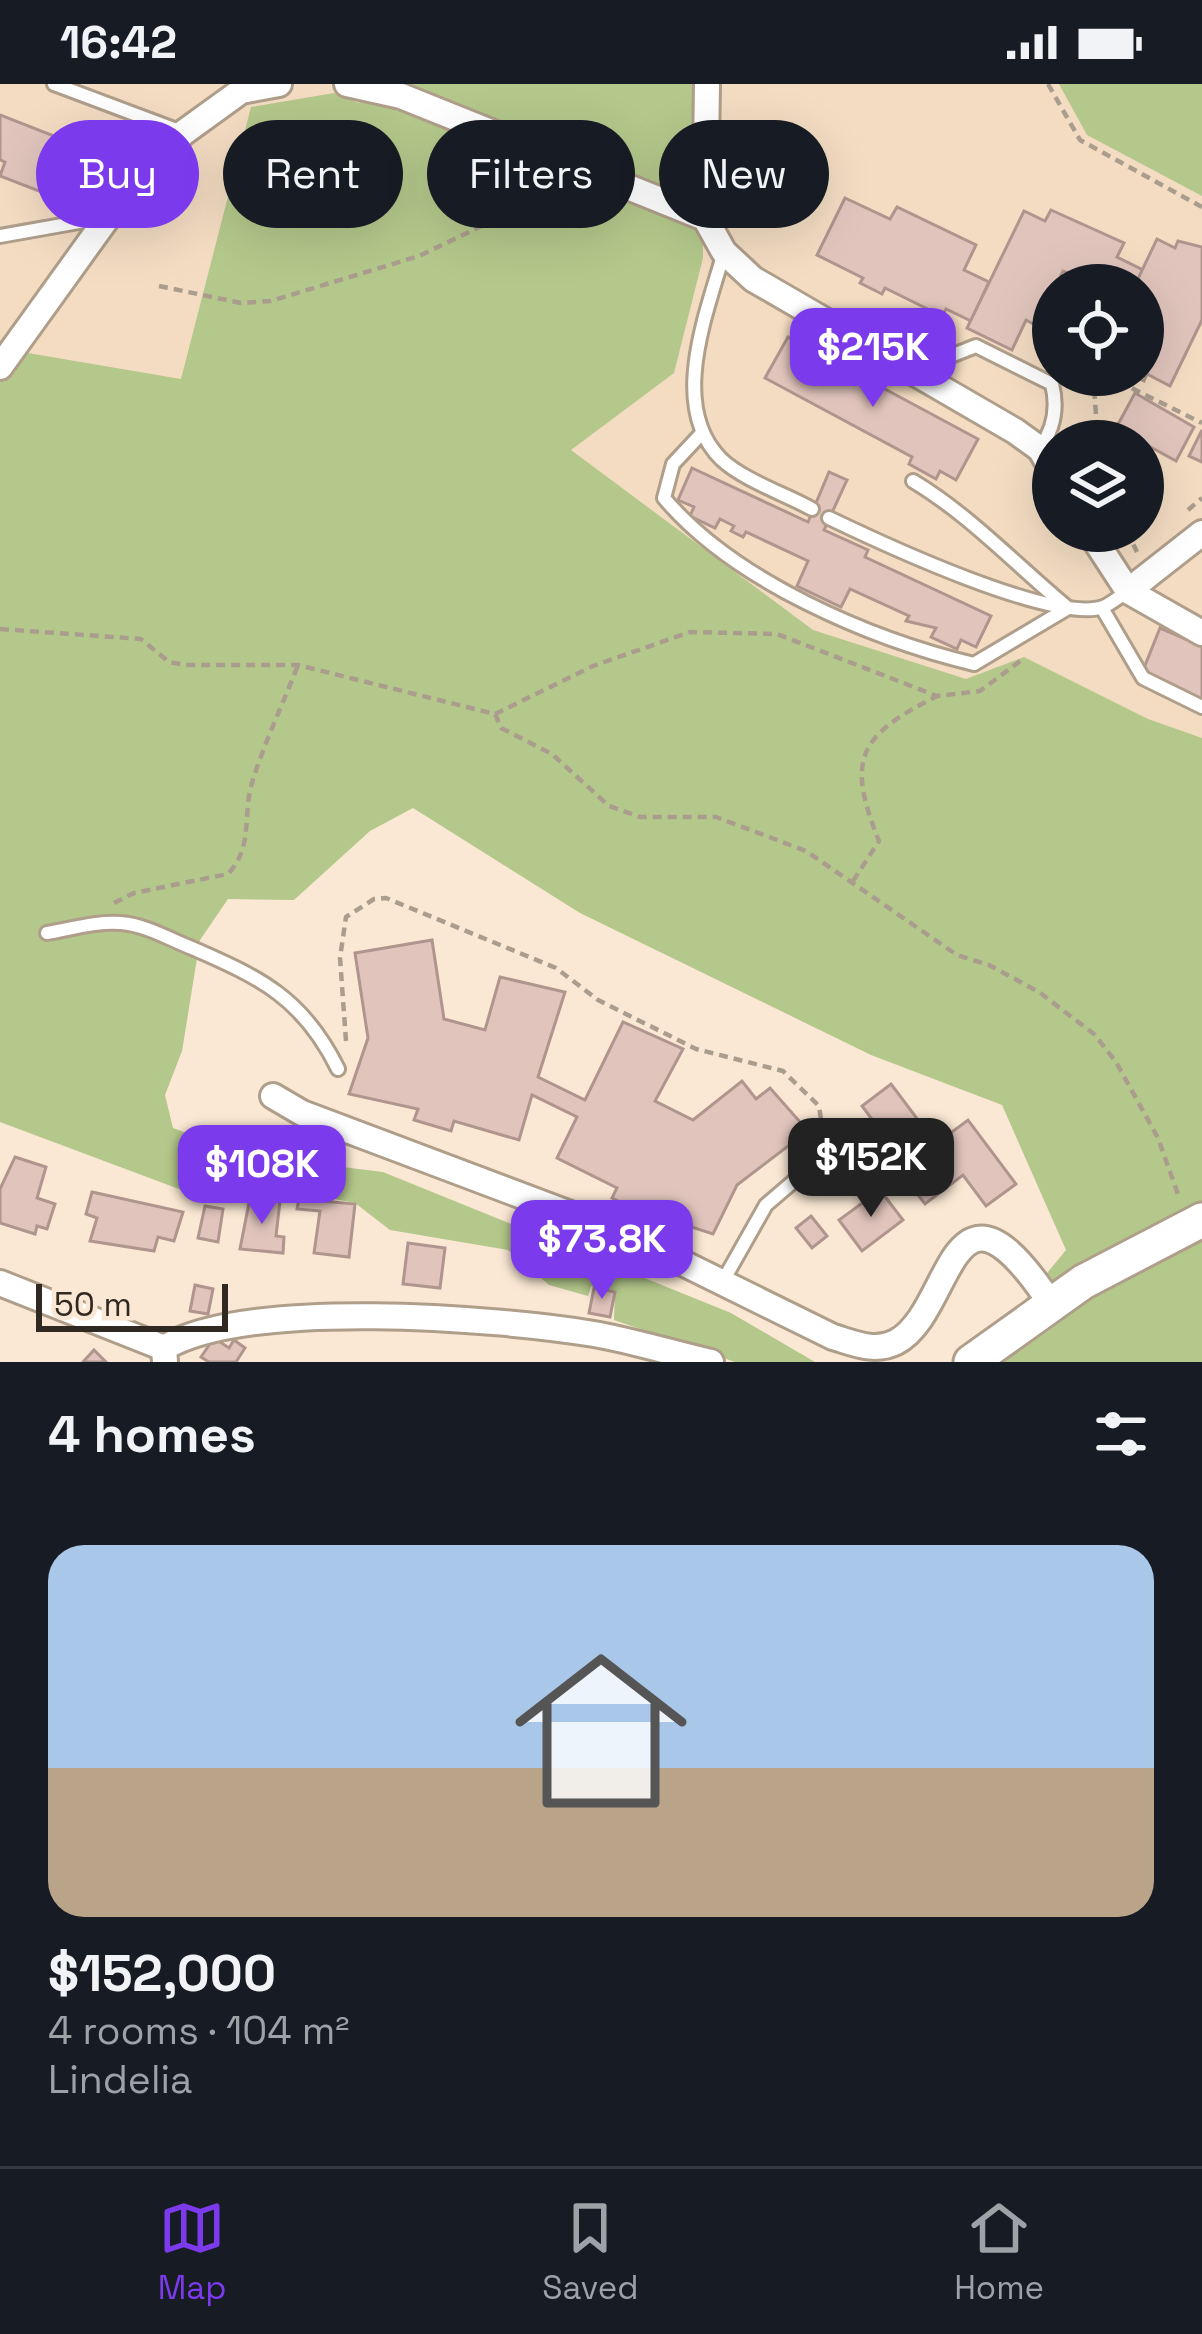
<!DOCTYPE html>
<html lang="en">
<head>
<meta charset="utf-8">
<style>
	body { margin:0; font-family:"Space Grotesk",sans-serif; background:#20242c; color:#f1f3f6; height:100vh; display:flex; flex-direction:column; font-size:45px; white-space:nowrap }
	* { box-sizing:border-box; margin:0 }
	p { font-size:39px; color:#9ea1a6 }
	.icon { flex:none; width:66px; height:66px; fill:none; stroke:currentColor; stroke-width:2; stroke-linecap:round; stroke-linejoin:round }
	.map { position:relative; height:1278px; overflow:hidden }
	.details { display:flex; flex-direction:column; background:#171b24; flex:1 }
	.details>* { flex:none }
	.banner { position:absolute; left:36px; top:36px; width:1131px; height:108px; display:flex; gap:24px }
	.tools { position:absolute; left:1032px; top:180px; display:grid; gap:24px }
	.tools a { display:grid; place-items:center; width:132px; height:132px; border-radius:50%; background:#171b24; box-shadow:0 12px 48px #0002; font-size:60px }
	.scale { position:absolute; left:36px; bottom:30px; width:192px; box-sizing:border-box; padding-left:12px; border:6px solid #302921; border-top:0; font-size:33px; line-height:42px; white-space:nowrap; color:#302921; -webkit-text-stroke:9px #fae8d4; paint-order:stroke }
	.price { position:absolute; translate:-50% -102px; padding:0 27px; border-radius:24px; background:#7c3aed; color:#fff; font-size:39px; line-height:78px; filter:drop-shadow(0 3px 6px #0008) }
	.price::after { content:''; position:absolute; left:50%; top:72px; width:36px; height:27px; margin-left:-18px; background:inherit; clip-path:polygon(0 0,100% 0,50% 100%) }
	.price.active { background:#222; color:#fff }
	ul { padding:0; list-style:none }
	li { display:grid; align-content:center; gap:24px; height:636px; padding:0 48px }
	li+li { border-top:3px solid #363941 }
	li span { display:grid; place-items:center; height:372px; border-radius:36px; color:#555 }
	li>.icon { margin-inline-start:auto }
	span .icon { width:216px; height:216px; fill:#fffc; stroke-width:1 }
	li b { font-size:51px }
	h2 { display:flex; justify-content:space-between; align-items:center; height:144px; padding:0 48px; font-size:51px }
	.chip { padding:0 42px; border-radius:54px; background:#171b24; box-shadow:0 12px 48px #0002; font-size:42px; line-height:108px }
	.chip.active { background:#7c3aed; color:#fff }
	.status { display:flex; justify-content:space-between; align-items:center; height:84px; padding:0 60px; background:#171b24; direction:ltr }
	.status svg { height:33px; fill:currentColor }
	.tab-bar { display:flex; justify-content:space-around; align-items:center; height:168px; border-top:3px solid #363941; background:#171b24; font-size:33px; color:#9ea1a6 }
	.tab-bar a { display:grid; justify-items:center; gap:6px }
	.tab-bar .active { color:#7c3aed }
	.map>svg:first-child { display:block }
	.built { fill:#f3dcc2; fill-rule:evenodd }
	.green { fill:#b4c88b }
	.building { fill:#e1c5bd; stroke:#af958d; stroke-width:3 }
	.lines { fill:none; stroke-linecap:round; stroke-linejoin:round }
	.lane-casing { stroke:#af9e8a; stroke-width:18 }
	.street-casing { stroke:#af9e8a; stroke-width:30 }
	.secondary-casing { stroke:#af9e8a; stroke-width:39 }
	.path { stroke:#aa9d8e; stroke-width:4.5; stroke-dasharray:9 6; stroke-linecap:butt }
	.lane { stroke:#fff; stroke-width:12 }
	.street { stroke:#fff; stroke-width:24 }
	.secondary { stroke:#fff; stroke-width:33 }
</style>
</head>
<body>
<div class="status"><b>16:42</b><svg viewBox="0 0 49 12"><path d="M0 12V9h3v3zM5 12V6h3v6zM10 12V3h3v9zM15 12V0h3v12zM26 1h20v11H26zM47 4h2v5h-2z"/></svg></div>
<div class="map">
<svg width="1202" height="1278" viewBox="0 0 1202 1278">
	<rect width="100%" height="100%" fill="#fae8d4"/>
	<path class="built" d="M0 0H1202V733L0 362ZM1053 201H1143V291H1053ZM1053 357H1143V447H1053Z"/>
	<g class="green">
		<polygon points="368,0 702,0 703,174 674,289 571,366 813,546 966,595 1024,573 1148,635 1202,654 1202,1278 974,1278 1066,1166 1002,1021 871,971 580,829 413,724 370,747 294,816 228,815 200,856 182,967 165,1011 173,1044 247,1071 383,1088 731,1229 815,1278 735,1278 614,1236 615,1208 591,1202 588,1212 549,1201 508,1166 390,1146 355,1119 304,1109 234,1107 203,1114 0,1038 0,283 16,267 181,295 251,23 334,9 359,19"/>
		<polygon points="1059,0 1202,0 1202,112 1087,51"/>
	</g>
	<g class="building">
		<polygon points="0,31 72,59 52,112 0,92 5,78 0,76"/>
		<polygon points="845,114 890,135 897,123 976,161 964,186 989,198 971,237 946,225 942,232 885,204 882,210 860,199 863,194 817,171"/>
		<polygon points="1051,126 1124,159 1117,173 1143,186 1136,200 1110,187 1103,201 1063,187 1037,242 1026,236 1012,266 967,244 1024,127 1045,137"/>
		<polygon points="1157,155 1175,164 1178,157 1202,163 1202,236 1170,302 1147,290 1144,297 1131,291 1143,291 1143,201 1135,201"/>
		<polygon points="788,253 978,355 956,396 940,387 936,395 909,380 912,373 765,294"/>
		<polygon points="1135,309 1194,343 1176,377 1116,344"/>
		<polygon points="1202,346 1202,378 1189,372"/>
		<polygon points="692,384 808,438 829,388 847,396 824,446 868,466 865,473 991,532 976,563 961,556 957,565 931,553 936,544 906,537 909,532 850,505 841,523 797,502 808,477 746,448 743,453 731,447 734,442 720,435 715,444 690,432 694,423 678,416"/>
		<polygon points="1160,544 1202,562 1202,619 1142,589"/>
		<polygon points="432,856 444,935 485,946 500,893 565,908 538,993 585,1016 623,938 683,965 655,1017 693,1036 742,997 756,1015 770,1004 808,1047 737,1101 713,1150 682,1140 651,1121 646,1130 612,1114 617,1104 557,1074 577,1033 532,1011 519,1056 454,1037 451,1047 414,1036 418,1025 349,1010 368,954 355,869"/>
		<polygon points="891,1000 936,1060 968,1036 1016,1100 986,1122 963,1091 925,1120 900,1088 907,1082 862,1022"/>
		<polygon points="15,1073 46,1083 37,1114 55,1120 47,1145 37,1142 35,1150 0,1139 0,1105"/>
		<polygon points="880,1106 903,1136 862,1167 839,1136"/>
		<polygon points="92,1108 183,1128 174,1157 158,1153 154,1167 90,1157 97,1134 86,1130"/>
		<polygon points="250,1114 280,1117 276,1152 284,1153 283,1169 240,1165"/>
		<polygon points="299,1115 355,1120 349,1173 314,1169 320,1127 297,1125"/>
		<polygon points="205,1122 223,1125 218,1158 198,1154"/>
		<polygon points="811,1132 827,1152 812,1164 796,1144"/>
		<polygon points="408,1159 445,1164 440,1204 403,1200"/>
		<polygon points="195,1201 213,1205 208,1230 190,1227"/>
		<polygon points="594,1204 615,1208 610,1233 589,1229"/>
		<polygon points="214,1254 229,1264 234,1256 245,1264 236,1278 209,1278 201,1273"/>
		<polygon points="94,1266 106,1278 83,1278"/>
	</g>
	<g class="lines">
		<g class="lane-casing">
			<g id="lane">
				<polyline points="54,0 182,48"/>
				<polyline points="0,152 107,133"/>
				<path d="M724 168C707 229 668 322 721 375 743 396 785 410 812 425"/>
				<path d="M915 286 976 262 1052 300C1058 324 1054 345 1040 364"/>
				<path d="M702 349 673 380 664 414C734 497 870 555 974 580L1068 524C1016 481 971 432 913 397"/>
				<path d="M829 434C879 458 1053 540 1103 523 1111 520 1120 512 1127 508"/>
				<polyline points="1102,524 1143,594 1202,623"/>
				<path d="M47 849C71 845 97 837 121 839 146 841 169 855 192 864 261 894 303 914 338 985"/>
				<polyline points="723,1197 766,1121 828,1068"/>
			</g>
		</g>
		<g class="street-casing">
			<g id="street">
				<polyline points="347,0 401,12 705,134 724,168 753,195 1015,347 1040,365 1053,387"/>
				<polyline points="705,134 707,0"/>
				<polyline points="0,283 108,133 183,49 241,7 279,0"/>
				<polyline points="1089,447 1128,507"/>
				<polyline points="1202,449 1128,507 1202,549"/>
				<path d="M273 1012 302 1029 626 1151 833 1253C854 1259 874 1269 896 1258 954 1228 949 1066 1051 1220"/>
				<polyline points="0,1199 164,1264"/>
				<path d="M165 1278 164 1264C246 1214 497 1234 594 1250 633 1257 672 1269 711 1278"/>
			</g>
		</g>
		<g class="secondary-casing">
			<polyline id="secondary" points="971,1278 1083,1198 1202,1136"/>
		</g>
		<g class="path">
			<polyline points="1048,0 1080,56 1202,123"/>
			<polyline points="159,202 241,219 271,217 419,172 561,104"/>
			<polyline points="1093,291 1098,357"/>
			<polyline points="1105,291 1202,339"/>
			<polyline points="1071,347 1095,343"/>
			<polyline points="1188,426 1202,414"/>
			<polyline points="1127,447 1137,468"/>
			<polyline points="0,545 141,555 169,578 186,581 298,581 495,630 501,644 552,670 609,722 640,733 716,733 806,767 957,871 989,881 1039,908 1094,950 1116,978 1158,1054 1179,1113"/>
			<polyline points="495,630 593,582 690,548 777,550 937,612 980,607 1023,575"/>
			<path d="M853 797 879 757C846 675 858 652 937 612"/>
			<path d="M114 819 134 809 228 790C254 762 242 732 252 699 264 659 283 620 298 581"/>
			<polyline points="346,957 340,874 346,833 374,815 386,814 556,884 598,916 696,965 783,987 819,1022 823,1049"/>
		</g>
		<use href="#lane" class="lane"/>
		<use href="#street" class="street"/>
		<use href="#secondary" class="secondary"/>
	</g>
</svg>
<div class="tools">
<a><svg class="icon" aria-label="locate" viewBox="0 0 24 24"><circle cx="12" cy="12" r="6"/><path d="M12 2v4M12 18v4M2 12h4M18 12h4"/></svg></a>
<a><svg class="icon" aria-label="layers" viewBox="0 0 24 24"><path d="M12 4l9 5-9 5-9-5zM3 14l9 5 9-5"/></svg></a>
</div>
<div class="scale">50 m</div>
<b class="price" style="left:873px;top:326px">$215K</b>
<b class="price active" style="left:871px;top:1136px">$152K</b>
<b class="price" style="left:262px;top:1143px">$108K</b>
<b class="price" style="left:602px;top:1218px">$73.8K</b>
<div class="banner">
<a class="chip active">Buy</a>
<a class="chip">Rent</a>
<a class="chip">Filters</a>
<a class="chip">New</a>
</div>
</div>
<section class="details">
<h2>4 homes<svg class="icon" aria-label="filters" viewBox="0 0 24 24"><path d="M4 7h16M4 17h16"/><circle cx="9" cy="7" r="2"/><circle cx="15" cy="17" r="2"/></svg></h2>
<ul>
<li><span style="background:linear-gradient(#a9c7e8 60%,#b9a48a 0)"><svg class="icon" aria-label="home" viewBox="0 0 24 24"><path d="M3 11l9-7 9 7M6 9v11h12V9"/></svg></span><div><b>$152,000</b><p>4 rooms · 104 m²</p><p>Lindelia</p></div></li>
</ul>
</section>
<nav class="tab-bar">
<a class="active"><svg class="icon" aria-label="map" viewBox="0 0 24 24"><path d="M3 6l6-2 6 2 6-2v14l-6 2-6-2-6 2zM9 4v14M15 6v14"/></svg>Map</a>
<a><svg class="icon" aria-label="saved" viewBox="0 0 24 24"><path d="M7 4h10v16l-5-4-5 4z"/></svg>Saved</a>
<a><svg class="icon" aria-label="home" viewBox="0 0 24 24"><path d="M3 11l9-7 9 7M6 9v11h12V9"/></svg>Home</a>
</nav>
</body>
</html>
